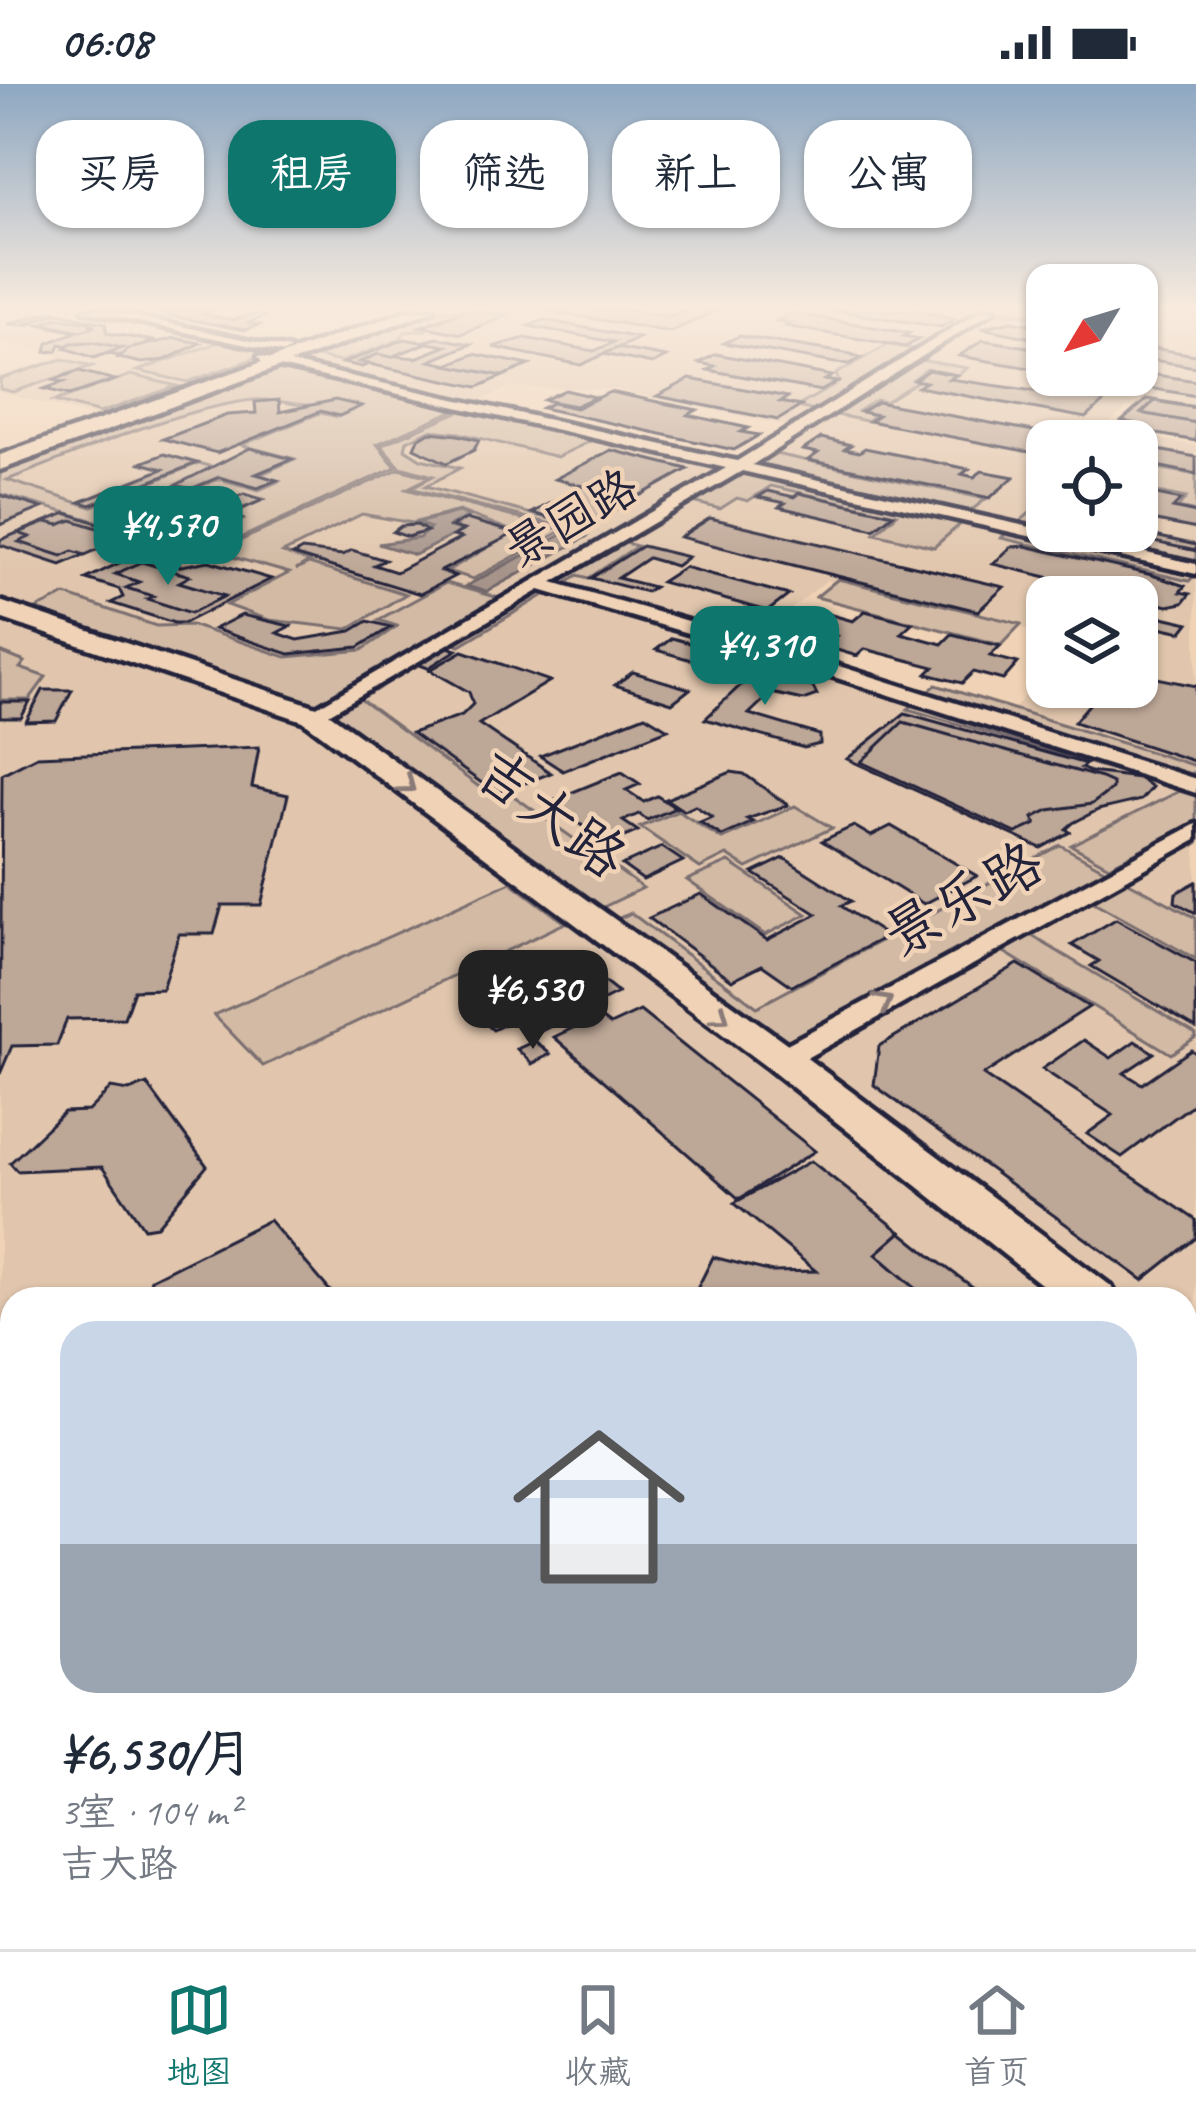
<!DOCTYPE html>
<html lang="zh">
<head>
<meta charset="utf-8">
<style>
	body { margin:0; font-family:Caveat,"LXGW WenKai TC",sans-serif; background:#f6f6f7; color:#1f2937; height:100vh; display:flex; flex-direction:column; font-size:45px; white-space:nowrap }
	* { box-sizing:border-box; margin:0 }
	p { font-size:39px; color:#747a83 }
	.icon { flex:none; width:66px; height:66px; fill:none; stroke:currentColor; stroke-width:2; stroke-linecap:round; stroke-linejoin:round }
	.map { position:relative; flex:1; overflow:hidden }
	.details { position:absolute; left:0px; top:1203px; width:1197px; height:663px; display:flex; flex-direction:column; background:#fff; border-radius:36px 36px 0 0; box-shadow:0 3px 9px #0004 }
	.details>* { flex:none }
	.top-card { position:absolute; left:36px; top:36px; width:1125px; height:108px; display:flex; gap:24px }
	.needle { width:78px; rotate:232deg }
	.fabs { position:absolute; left:1026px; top:180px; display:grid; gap:24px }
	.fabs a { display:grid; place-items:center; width:132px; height:132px; border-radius:24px; background:#fff; box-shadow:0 3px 9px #0004; font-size:60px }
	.price { position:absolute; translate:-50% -102px; padding:0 27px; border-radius:24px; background:#0f766e; color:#fff; font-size:39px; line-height:78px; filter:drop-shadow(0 3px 6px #0008) }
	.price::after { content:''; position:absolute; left:50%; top:72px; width:36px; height:27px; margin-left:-18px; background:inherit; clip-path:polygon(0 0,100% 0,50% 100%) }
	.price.on { background:#222; color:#fff }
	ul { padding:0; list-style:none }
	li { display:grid; align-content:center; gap:24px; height:636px; padding:0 60px }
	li+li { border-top:3px solid #e0e1e3 }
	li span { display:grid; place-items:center; height:372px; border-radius:36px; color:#555 }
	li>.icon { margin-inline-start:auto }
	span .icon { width:216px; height:216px; fill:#fffc; stroke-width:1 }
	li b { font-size:51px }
	.tag { padding:0 42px; border-radius:36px; background:#fff; box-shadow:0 3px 9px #0004; font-size:42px; line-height:108px }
	.tag.on { background:#0f766e; color:#fff }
	.status { display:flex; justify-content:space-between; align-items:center; height:84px; padding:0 60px; background:#fff; direction:ltr }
	.status svg { height:33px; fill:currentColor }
	.tab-bar { display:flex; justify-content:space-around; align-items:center; height:168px; border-top:3px solid #e0e1e3; background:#fff; font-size:33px; color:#747a83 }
	.tab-bar a { display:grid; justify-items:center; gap:6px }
	.tab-bar .on { color:#0f766e }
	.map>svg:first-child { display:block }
	.built { fill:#e1c6ad; fill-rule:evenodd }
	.green { fill:#d2baa4; stroke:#7a6e70; stroke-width:3 }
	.water { fill:#a6948a; stroke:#71666a; stroke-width:3 }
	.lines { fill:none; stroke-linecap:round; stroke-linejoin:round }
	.stream { stroke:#71666a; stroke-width:4.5 }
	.building { fill:#bda797; stroke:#22223b; stroke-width:3 }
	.minor-casing { stroke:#22223b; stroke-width:9 }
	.secondary-casing { stroke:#22223b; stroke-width:9 }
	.primary-casing { stroke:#22223b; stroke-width:9 }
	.minor { fill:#f0d3b6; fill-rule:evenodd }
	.secondary { fill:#f0d3b6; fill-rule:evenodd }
	.primary { fill:#f0d3b6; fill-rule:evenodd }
	.oneway { stroke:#897a78 }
	.labels { text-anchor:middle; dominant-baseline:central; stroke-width:9; stroke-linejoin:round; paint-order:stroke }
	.far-street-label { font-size:48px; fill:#22223b; stroke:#f0d3b6 }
	.street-label { font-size:57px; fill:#22223b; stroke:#f0d3b6 }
</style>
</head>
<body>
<div class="status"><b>06:08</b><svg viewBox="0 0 49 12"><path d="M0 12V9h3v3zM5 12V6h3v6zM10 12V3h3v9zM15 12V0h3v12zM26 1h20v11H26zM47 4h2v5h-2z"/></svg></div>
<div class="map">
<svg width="1196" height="1865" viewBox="0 0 1196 1865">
	<rect width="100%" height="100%" fill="#f0d3b6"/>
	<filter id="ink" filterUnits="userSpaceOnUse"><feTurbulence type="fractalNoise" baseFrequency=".00833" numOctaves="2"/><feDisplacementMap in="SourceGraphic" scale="24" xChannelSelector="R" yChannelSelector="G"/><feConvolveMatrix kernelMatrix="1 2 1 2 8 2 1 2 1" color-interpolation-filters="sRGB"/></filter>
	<g filter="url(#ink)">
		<g class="built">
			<polygon points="33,226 88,226 286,266 98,333 0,308 0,293 61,273 0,258 0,236"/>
			<path d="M425 226H1047V291H1137V226H1196V321L1141 312 1104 344 1196 362V1293L1185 1285V1215H12V1472H0V379ZM509 303 615 305 797 344 737 384 471 321ZM1047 357H1137V447H1047ZM827 496 1047 550V513H1137V603H1047V586L1008 632 927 605 916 613 748 560Z"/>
			<polygon points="0,1534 12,1534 12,1854 622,1854 623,1865 0,1865"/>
		</g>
		<g class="green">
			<polygon points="429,226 463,226 418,243 427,246 405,248 399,256 340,278 308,271"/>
			<polygon points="225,256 275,267 188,298 137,287"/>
			<polygon points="887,261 920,266 822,329 802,324 800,321 839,298 836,290"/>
			<polygon points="62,275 92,282 13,308 0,305 0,295"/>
			<polygon points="913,275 967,284 958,291 927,285 913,295 918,297 885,318 876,316 859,327 874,331 866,337 827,329"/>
			<path d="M272 285 464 322 377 360 396 383 212 467 189 460 243 436 231 431 264 415C243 409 239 415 219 420 186 428 154 419 123 410L199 379 216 384 175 402 191 406 219 395 259 406 279 397 260 391 295 375 241 361 320 329 338 333 362 322C331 314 334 321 308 321 289 321 273 314 253 316 168 327 87 366 7 396L91 423 103 418 138 430 110 441 0 410V381Z"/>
			<polygon points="131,291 177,302 100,329 54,317"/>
			<polygon points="469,323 597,354 557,373 459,349 430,346 407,357 405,365 421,375 460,384 426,402 573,441 567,444 410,404 433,392 400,383 381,361"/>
			<polygon points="771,369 986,415 964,432 746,384"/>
			<polygon points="1137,380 1196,391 1196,428 1178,424 1186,414 1137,404"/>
			<polygon points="399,385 430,393 406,405 563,446 473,495 447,487 515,448 459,427 412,439 362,430 283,469 309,478 296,486 309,480 406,510 348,545 269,536 227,521 289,489 215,468"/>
			<polygon points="739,385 964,437 934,463 875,449 897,430 771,402 748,417 737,414 720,425 685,416"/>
			<polygon points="1033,426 1047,429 1047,447 1128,447 1196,462 1196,490 1189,497 1001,454"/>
			<polygon points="614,456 637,462 589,494 578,491 460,561 445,556"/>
			<polygon points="838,495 1021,540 1001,561 816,513"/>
			<polygon points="446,499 502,515 313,627 25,530 66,511 156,542 191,541 286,573 362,566 397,542 378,536"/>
			<polygon points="0,568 25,578 20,584 46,593 29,616 0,616"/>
			<polygon points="936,601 1196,682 1196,687 1166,702 908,625"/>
			<polygon points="356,612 497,716 511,710 643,804 593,828 322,631"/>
			<polygon points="1196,699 1196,737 1109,782 1071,761"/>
			<polygon points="795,722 832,744 747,784 727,771 700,784 640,743 678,727 722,755"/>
			<polygon points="1060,761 1106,786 781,966 607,839 631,829 757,923"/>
			<polygon points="729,778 807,830 765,851 687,796"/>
			<polygon points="1125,796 1196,834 1196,875 1090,816"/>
			<polygon points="511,798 565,839 263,982 214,931"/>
			<polygon points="1027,849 1196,950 1196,953 1171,970 999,865"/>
			<polygon points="1185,1503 1196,1503 1196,1865 624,1865 622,1854 1185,1854"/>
		</g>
		<g class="water">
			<polygon points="458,428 470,432 450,442 461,447 415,471 378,460 419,454 430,444 417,439"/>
			<polygon points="567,448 586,453 486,508 466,502"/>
		</g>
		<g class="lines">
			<g class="stream">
				<polyline points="991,226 1047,234"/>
				<polyline points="1137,248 1142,249"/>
			</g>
		</g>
		<g class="building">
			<polygon points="174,226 215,226 201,230 234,236 254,230 267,232 247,239 259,241 245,246 161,230"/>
			<polygon points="466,226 508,231 461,250 422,242"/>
			<polygon points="544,226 632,226 670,232 684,226 718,226 670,248"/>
			<polygon points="832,226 916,226 954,235 941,243"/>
			<polygon points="53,227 68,230 25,241 8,240"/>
			<polygon points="57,229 106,239 107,249 153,257 119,272 60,260 57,267 46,268 48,259 76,248 29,238"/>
			<polygon points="792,229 909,249 904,252 919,255 906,263 785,242 791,239 777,237"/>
			<polygon points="59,234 95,239 89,241 96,242 81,247 42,239"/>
			<polygon points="544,236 639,254 581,281 493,263 525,254 594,267 614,258 529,242"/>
			<polygon points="1011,237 1047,243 1047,257 982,244"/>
			<polygon points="739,252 851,270 861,274 850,280 835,279 724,259"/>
			<polygon points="175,254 200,259 165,276 142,279 118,274 128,265"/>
			<polygon points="438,254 471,260 430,277 503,292 478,303 359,278 378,270 416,274 446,262 421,258"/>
			<polygon points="405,255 427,259 391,273 378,270 359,278 370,280 362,283 343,279"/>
			<polygon points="983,256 1047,266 1047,287 959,272"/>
			<polygon points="93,258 104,260 122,264 94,274 65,264 71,259"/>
			<polygon points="617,264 666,273 652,280 603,270"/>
			<polygon points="1152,264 1196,271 1196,283 1140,274"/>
			<polygon points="474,270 529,281 503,292 447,281"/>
			<polygon points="716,270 832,292 825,296 837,298 821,307 708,286 715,282 699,279"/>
			<polygon points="928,286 956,291 949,295 1105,317 1086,334 918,303 926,298 914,296"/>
			<polygon points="79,287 115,296 70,311 44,305 64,298 53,296"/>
			<polygon points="1137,288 1196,297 1196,312 1113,298"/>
			<polygon points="690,295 788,313 780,318 801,322 778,336 657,312"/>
			<polygon points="565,306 595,313 575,322 544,316"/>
			<polygon points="610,308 697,326 688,331 748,344 741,348 759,351 734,366 542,324 552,319 576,324"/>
			<polygon points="1147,315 1196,323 1196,357 1131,345 1137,340 1122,337"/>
			<polygon points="279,316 280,328 335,316 361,322 339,332 321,327 217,369 163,355 227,331 256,329 255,318"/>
			<polygon points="1155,317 1196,324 1196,339 1141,329"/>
			<polygon points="877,318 1061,352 1047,357 1040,370 869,337 878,331 861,328"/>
			<polygon points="430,348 458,351 479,356 474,366 447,379 414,364 418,355"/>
			<polygon points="821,354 851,361 845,365 859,368 865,364 969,385 962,390 974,393 982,387 1014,393 990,414 808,376 818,369 803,366"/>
			<polygon points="1137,362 1196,373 1196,390 1137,378"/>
			<polygon points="250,364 292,375 256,390 277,396 258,404 219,393 191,405 176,401"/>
			<polygon points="611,366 688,385 583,443 532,429 583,402 555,395"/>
			<polygon points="164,370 197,379 91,421 80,418 163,385 141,379"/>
			<polygon points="768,407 794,413 799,409 893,430 874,445 779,423 785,419 758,413"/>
			<polygon points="1137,407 1181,416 1173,424 1196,429 1196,445 1137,433"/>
			<polygon points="244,410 263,416 228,431 216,427 196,436 156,424 142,429 109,419 127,412 167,424 219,421"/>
			<polygon points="0,411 42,424 0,441"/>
			<polygon points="155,424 196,437 216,428 241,435 192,457 126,436"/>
			<polygon points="66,429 133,450 61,481 0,461 0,456"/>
			<polygon points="710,434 1004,503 978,527 680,453"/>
			<polygon points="466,435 515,449 441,487 455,492 420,510 293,471 302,466 342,471 352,466 385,476 374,481 396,488 461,454 453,452 464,446 451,443"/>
			<polygon points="72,436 114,449 103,454 114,458 85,471 73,467 62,472 19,458 30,453 18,449 47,438 59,441"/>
			<polygon points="417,441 427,447 408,453 393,448 401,442"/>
			<polygon points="1103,447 1132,447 1196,461 1196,467"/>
			<polygon points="642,462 688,473 676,482 648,474 618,494 654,503 646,508 591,494"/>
			<polygon points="1025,462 1152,491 1185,502 1180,508 1190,510 1183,519 1168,522 993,480 1011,463"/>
			<polygon points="136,471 176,483 209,477 271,495 184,539 174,539 111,519 123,513 119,505 86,495"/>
			<polygon points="142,478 190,492 179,498 225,512 191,529 147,515 153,512 126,504 139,498 115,490"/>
			<polygon points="684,483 789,511 768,527 661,498"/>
			<polygon points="865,527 912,539 901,549 942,560 952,550 1000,562 990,572 1018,579 1003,596 973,588 962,599 927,590 934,583 865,565 857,572 823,562 836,552 803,543 821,528 853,537"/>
			<polygon points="1137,527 1189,539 1182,548 1142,539 1137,544"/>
			<polygon points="242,531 290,542 277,549 298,556 351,547 368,537 391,543 359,563 289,570 214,545"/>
			<polygon points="672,554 738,573 723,585 656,566"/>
			<polygon points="438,560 457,566 428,584 409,577"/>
			<polygon points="463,567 550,597 479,640 551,689 497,710 412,649 462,631 473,620 469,608 430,586"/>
			<polygon points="763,580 780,585 775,593 813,603 817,611 803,616 771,609 749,630 820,651 820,660 804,664 705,635"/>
			<polygon points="633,588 690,605 672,619 615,601"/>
			<polygon points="1137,590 1196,602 1196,678 1074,638 1104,603 1137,603"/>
			<polygon points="43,606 72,606 56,637 26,638"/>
			<polygon points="0,618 30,618 21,634 0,634"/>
			<polygon points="905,629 1086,680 1081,684 1090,688 1138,694 1152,703 1141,716 1098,726 1073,739 1066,745 1070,748 1041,764 847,675"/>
			<polygon points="645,631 668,645 563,687 540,672"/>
			<polygon points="903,638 1101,694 1112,699 1112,705 1092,720 1049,726 1033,734 1036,740 1016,749 861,678"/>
			<polygon points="259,663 252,703 288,711 261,821 222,821 214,850 179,850 162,905 134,906 124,934 67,935 57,961 12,962 0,990 2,690 37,672"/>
			<polygon points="622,688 640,700 626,706 644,718 657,712 676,724 647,736 639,730 623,737 638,747 609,760 548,718"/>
			<polygon points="731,688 744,690 788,721 747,735 753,738 722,752 700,738 712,733 695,722 684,727 666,715"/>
			<polygon points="854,742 871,752 891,742 977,792 924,820 822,757"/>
			<polygon points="662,763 683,777 643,796 622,781"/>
			<polygon points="784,774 851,817 841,822 887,852 792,902 762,881 732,896 649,834 701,810 767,856 817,830 753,789"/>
			<polygon points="1196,798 1196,829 1175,818 1176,809"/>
			<polygon points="1116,835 1196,879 1196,944 1091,882 1099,877 1072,861"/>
			<polygon points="576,876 618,909 537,949 520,934 574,908 549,888"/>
			<polygon points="1018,880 1089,923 983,991 1196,1136 1196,1154 1143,1196 874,1001 879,962"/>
			<polygon points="494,910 521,932 493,946 467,923"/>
			<polygon points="640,927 815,1067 739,1115 554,953 598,932 610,941"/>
			<polygon points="1084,956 1111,974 1135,957 1154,969 1124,989 1142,1000 1191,966 1196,969 1196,1018 1122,1073 1087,1050 1113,1031 1042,985"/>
			<polygon points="535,957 550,970 532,980 517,965"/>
			<polygon points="147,1000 207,1082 157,1142 144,1144 102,1083 17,1087 10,1079 64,1028 88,1027 111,1004 129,1007"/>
			<polygon points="811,1077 901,1148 876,1170 928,1215 692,1215 713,1173 772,1188 816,1187 734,1119"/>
			<polygon points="269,1136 337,1215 145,1215 151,1195"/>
			<polygon points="901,1148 932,1173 989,1215 928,1215 876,1170"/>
			<polygon points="1196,1791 1196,1853 1187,1851 1185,1836 1185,1803"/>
			<polygon points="12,1818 12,1854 103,1854 99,1865 0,1865 0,1849"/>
			<polygon points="103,1854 234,1854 231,1865 99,1865"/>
			<polygon points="366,1854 654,1854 652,1865 364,1865"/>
			<polygon points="1037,1854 1089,1854 1080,1865 1041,1865 1034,1857"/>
		</g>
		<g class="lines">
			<g class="minor-casing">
				<g id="minor">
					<polygon points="83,226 104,226 290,265 284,269"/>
					<polygon points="982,226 995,226 752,381 1196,480 1196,490 742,387 553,498 801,570 1196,695 1196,709 787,578 540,506 320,635 313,637 303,631 726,384 262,279 258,272 737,377"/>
					<polygon points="1196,740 1196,756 792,982 772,982 768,975 772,968"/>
				</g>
			</g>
			<g class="secondary-casing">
				<g id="secondary">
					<polygon points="0,517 323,625 796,966 1111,1202 1118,1215 1060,1215 768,984 303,637 0,534"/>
					<polygon points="1185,1264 1196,1268 1196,1315 1185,1311"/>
				</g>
			</g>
			<g class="primary-casing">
				<g id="primary">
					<polygon points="409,226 434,226 0,386 0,371"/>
					<rect x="1185" y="1414" width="11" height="54"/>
					<rect x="0" y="1445" width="12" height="56"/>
					<polygon points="1196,1471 1196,1529 1185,1530 1185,1472"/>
					<rect x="0" y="1504" width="12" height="60"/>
				</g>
			</g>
			<use href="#minor" class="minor"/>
			<use href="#secondary" class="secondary"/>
			<use href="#primary" class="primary"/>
		</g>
		<defs><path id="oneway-chevron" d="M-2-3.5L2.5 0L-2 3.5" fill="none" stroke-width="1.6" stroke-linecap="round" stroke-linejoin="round" transform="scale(3)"/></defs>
		<g class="oneway">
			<use href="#oneway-chevron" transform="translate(407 701) rotate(37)"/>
			<use href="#oneway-chevron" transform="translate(884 918) rotate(-29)"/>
			<use href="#oneway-chevron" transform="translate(721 932) rotate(36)"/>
		</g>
	</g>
	<linearGradient id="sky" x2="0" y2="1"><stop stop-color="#8da7c2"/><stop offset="0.46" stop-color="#f8ebde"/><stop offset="1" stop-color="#f8ebde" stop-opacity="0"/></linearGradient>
	<rect width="1196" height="487" fill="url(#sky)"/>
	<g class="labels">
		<g class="far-street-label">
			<text transform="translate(571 434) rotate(-30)">景园路</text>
		</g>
		<g class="street-label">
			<text transform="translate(551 730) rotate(37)">吉大路</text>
			<text transform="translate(963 815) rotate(-29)">景乐路</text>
		</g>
	</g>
</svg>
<div class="fabs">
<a><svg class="needle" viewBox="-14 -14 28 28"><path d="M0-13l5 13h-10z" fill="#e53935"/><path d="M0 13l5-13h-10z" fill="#747a83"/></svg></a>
<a><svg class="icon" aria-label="locate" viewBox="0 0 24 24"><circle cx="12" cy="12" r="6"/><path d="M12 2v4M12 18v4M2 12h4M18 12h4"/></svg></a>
<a><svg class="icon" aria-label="layers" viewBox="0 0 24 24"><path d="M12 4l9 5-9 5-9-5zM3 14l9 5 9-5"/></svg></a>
</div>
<b class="price" style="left:168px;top:504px">¥4,570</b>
<b class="price" style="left:765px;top:624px">¥4,310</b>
<b class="price on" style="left:533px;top:968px">¥6,530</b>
<div class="top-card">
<a class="tag">买房</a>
<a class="tag on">租房</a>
<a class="tag">筛选</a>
<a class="tag">新上</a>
<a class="tag">公寓</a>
</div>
<section class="details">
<ul>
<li><span style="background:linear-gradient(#c9d6e8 60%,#9aa5b1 0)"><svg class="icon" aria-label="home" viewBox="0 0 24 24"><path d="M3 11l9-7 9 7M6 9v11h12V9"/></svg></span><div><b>¥6,530/月</b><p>3室 · 104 m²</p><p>吉大路</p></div></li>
</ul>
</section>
</div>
<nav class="tab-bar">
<a class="on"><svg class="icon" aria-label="map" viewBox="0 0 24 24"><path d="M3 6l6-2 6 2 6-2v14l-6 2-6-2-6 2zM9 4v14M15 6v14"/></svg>地图</a>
<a><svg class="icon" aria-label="saved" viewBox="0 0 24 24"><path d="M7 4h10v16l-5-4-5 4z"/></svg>收藏</a>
<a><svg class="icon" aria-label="home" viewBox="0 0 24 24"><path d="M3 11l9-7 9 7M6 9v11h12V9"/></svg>首页</a>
</nav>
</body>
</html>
